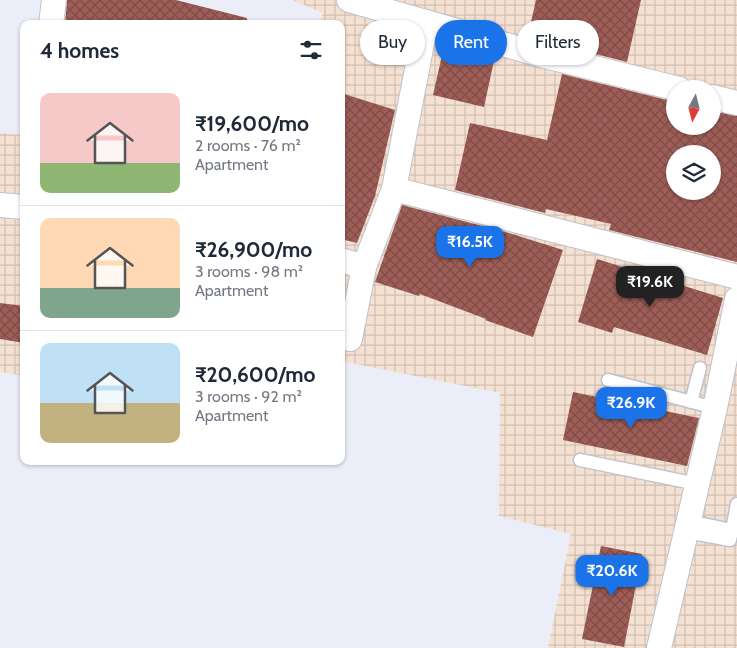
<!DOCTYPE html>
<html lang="en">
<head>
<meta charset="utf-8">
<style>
	body { margin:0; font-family:Cabin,sans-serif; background:#f2f2f3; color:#1f2937; height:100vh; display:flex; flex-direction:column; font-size:19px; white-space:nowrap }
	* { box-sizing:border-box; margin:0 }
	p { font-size:16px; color:#747a83 }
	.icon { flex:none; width:28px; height:28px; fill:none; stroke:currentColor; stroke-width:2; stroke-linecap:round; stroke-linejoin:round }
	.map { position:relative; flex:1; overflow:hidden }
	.drawer { position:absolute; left:20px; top:20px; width:325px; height:445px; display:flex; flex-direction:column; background:#fff; border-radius:10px; box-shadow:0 1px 4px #0004 }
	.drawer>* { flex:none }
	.hud { position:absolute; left:360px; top:20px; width:301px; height:45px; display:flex; gap:10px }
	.needle { width:32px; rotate:187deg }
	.controls { position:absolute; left:666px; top:80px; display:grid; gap:10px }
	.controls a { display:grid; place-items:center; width:55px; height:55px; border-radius:50%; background:#fff; box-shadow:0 1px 4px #0004; font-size:25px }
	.price { position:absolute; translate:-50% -42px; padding:0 11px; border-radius:10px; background:#1a73e8; color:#fff; font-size:16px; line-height:32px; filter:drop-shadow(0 1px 2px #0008) }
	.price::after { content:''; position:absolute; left:50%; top:30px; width:15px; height:11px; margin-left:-8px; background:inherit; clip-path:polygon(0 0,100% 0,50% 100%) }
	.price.current { background:#222; color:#fff }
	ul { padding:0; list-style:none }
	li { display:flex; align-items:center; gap:15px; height:125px; padding:0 20px }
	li+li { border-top:1px solid #e0e1e3 }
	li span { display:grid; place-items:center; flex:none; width:140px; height:100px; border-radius:10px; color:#555 }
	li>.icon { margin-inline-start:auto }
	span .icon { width:60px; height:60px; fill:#fffc; stroke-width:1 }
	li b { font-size:21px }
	h2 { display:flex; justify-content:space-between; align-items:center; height:60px; padding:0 20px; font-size:21px }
	.pill { padding:0 18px; border-radius:22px; background:#fff; box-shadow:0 1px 4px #0004; font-size:18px; line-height:45px }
	.pill.current { background:#1a73e8; color:#fff }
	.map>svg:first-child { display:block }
	.industrial { fill:url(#industrial-grid); fill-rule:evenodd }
	.building { fill:url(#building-cross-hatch); fill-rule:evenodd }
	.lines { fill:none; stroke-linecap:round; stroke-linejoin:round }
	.service-casing { stroke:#bec2cc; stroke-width:15 }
	.minor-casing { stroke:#bec2cc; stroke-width:26 }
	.service { stroke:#fff; stroke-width:12 }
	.minor { stroke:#fff; stroke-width:24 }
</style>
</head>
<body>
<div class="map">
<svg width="737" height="648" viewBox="0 0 737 648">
	<defs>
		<pattern id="industrial-grid" width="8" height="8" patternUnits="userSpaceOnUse" patternTransform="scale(1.25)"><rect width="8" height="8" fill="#f5e1d1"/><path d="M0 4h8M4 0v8" fill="none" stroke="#d1c0b3"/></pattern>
		<pattern id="building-cross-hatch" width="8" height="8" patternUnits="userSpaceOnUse" patternTransform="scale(1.25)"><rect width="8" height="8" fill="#9e5e57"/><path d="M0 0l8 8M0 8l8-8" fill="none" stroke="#804d48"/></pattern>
	</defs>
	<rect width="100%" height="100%" fill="#ebeef9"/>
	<g class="industrial">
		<path d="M292 0H737V648H548L571 534 499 516 500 393 341 361V24H319L323 13ZM675 89H712V126H675ZM675 154H712V191H675Z"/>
		<polygon points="0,133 24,135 24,376 0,372"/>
	</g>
	<g class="building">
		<polygon points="67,0 176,0 247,18 247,24 65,24"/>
		<polygon points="536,0 641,0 627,62 568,47 569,40 529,31"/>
		<polygon points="445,42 495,56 484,107 433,95"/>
		<path d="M562 74 675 102V126H712V111L737 116V262L609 230 611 224 546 209 545 213 455 190 470 123 547 140ZM675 154H712V191H675Z"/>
		<polygon points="341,93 395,110 375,196 357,243 341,239"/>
		<polygon points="402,205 509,233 563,250 533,337 485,320 486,319 420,294 419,296 375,282"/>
		<polygon points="597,259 723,298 707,355 614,327 612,333 578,322"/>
		<polygon points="0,303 24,306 24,343 0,339"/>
		<polygon points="573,392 699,418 687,466 563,440"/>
		<polygon points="601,546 642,554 624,647 582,639"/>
	</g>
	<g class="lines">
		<g class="service-casing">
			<g id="service">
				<polyline points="608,380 715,408"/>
				<polyline points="691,402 700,368"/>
				<polyline points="580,460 697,484"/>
				<polyline points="737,504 732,530 737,531"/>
				<polyline points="687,532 730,540 732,530 689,521"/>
			</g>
		</g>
		<g class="minor-casing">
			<g id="minor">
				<polyline points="349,0 541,55 679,89"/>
				<polyline points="51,24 54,0"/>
				<polyline points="712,97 737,103"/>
				<polyline points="394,189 737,277"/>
				<polyline points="0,205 24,207"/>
				<polyline points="341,260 364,267 394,189 426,22"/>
				<polyline points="350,339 364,267"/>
				<polyline points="659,648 715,408 737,299"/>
			</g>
		</g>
		<use href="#service" class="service"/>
		<use href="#minor" class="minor"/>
	</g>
</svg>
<div class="controls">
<a><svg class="needle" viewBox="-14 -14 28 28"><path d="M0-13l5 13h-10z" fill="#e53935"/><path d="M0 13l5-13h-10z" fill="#747a83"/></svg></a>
<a><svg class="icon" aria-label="layers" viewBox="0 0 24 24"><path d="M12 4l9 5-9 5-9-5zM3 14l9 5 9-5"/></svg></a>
</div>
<b class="price" style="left:470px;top:268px">₹16.5K</b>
<b class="price current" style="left:650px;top:308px">₹19.6K</b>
<b class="price" style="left:631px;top:429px">₹26.9K</b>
<b class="price" style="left:612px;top:597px">₹20.6K</b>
<div class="hud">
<a class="pill">Buy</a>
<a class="pill current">Rent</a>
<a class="pill">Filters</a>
</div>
<section class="drawer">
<h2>4 homes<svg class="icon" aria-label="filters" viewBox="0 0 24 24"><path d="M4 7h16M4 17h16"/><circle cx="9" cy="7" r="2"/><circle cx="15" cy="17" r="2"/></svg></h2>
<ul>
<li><span style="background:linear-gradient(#f6c9c9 70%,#8fb573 0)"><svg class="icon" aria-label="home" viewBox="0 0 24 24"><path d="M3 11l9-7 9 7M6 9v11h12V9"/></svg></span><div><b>₹19,600/mo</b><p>2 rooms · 76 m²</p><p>Apartment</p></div></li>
<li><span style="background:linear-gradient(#ffd9b3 70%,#7fa58c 0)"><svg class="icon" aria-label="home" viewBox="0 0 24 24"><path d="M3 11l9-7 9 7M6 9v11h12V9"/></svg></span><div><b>₹26,900/mo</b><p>3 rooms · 98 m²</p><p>Apartment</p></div></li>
<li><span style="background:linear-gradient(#bfe0f5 60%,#c2b280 0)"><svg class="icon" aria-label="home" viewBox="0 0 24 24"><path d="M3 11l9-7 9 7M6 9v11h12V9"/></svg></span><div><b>₹20,600/mo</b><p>3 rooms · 92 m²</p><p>Apartment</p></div></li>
</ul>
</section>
</div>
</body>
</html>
